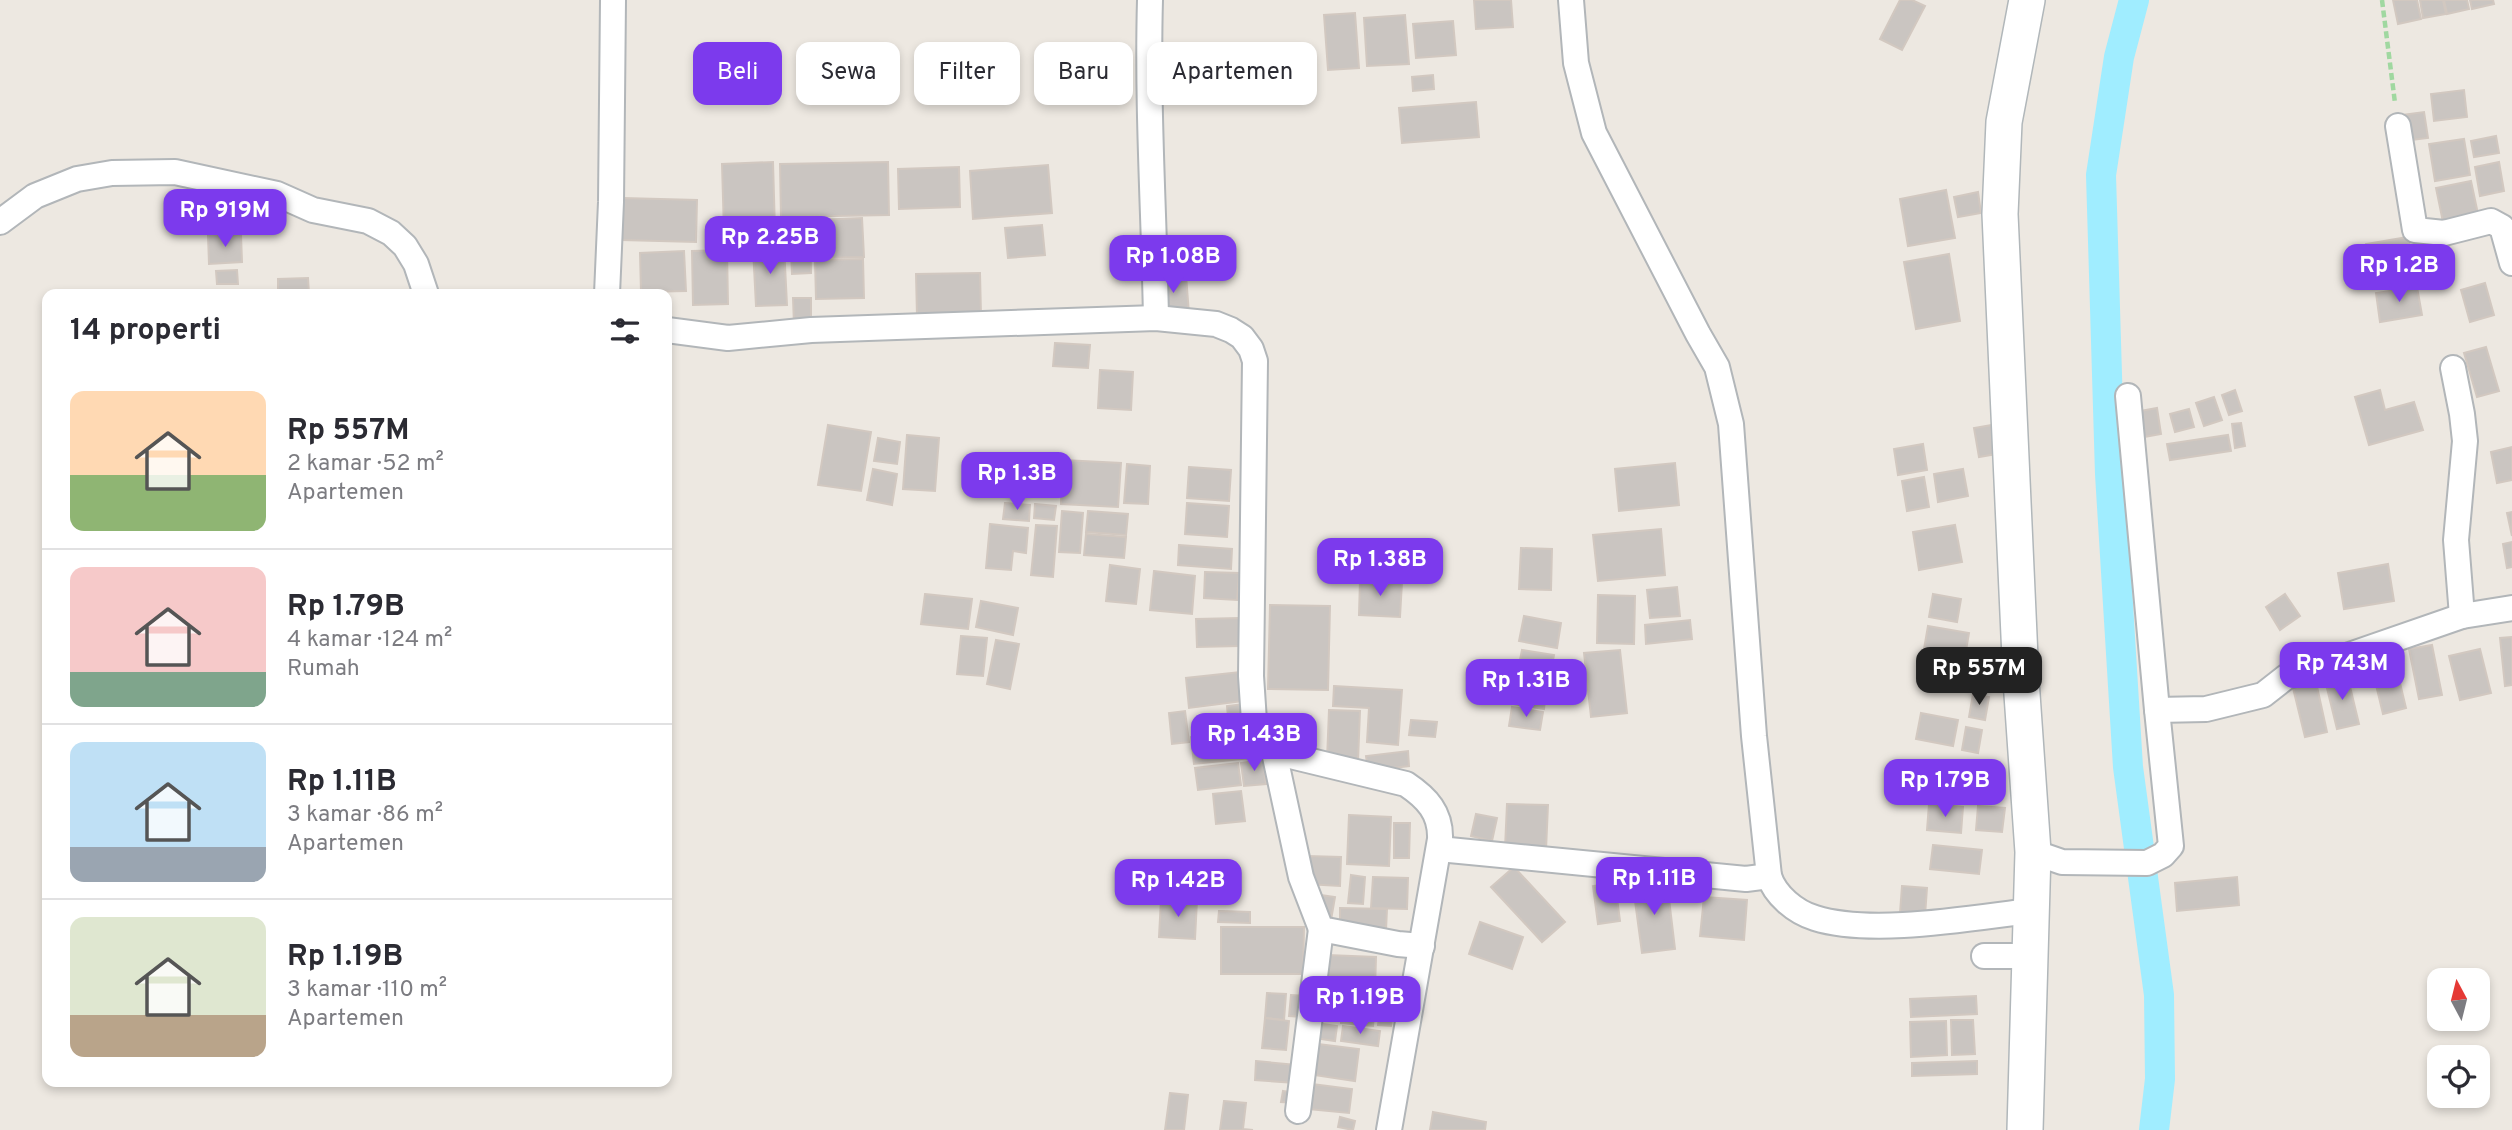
<!DOCTYPE html>
<html lang="id">
<head>
<meta charset="utf-8">
<style>
	body { margin:0; font-family:Overpass,sans-serif; background:#f2f2f3; color:#2b2b33; height:100vh; display:flex; flex-direction:column; font-size:26px; white-space:nowrap }
	* { box-sizing:border-box; margin:0 }
	p { font-size:23px; color:#7c7c81 }
	.icon { flex:none; width:38px; height:38px; fill:none; stroke:currentColor; stroke-width:2; stroke-linecap:round; stroke-linejoin:round }
	.map { position:relative; flex:1; overflow:hidden }
	.side { position:absolute; left:42px; top:289px; width:630px; height:798px; display:flex; flex-direction:column; background:#fff; border-radius:14px; box-shadow:0 4px 10px #0003 }
	.side>* { flex:none }
	.top-card { position:absolute; left:693px; top:42px; width:665px; height:63px; display:flex; gap:14px }
	.needle { width:46px; rotate:353deg }
	.controls { position:absolute; left:2427px; top:968px; display:grid; gap:14px }
	.controls a { display:grid; place-items:center; width:63px; height:63px; border-radius:14px; background:#fff; box-shadow:0 4px 10px #0003; font-size:35px }
	.price { position:absolute; translate:-50% -60px; padding:0 16px; border-radius:14px; background:#7c3aed; color:#fff; font-size:23px; line-height:46px; filter:drop-shadow(0 2px 4px #0008) }
	.price::after { content:''; position:absolute; left:50%; top:42px; width:21px; height:16px; margin-left:-10px; background:inherit; clip-path:polygon(0 0,100% 0,50% 100%) }
	.price.on { background:#222; color:#fff }
	ul { padding:0; list-style:none }
	li { display:flex; align-items:center; gap:21px; height:175px; padding:0 28px }
	li+li { border-top:2px solid #e1e1e2 }
	li span { display:grid; place-items:center; flex:none; width:196px; height:140px; border-radius:14px; color:#555 }
	li>.icon { margin-inline-start:auto }
	span .icon { width:84px; height:84px; fill:#fffc; stroke-width:1 }
	li b { font-size:30px }
	h2 { display:flex; justify-content:space-between; align-items:center; height:84px; padding:0 28px; font-size:30px }
	.tag { padding:0 24px; border-radius:14px; background:#fff; box-shadow:0 4px 10px #0003; font-size:24px; line-height:63px }
	.tag.on { background:#7c3aed; color:#fff }
	.map>svg:first-child { display:block }
	.lines { fill:none; stroke-linecap:round; stroke-linejoin:round }
	.canal { stroke:#a0edff; stroke-width:30 }
	.building { fill:#cac5c1; stroke:#d2c8c0; stroke-width:2 }
	.street-casing { stroke:#b2b6b9; stroke-width:28 }
	.secondary-casing { stroke:#b1b7ba; stroke-width:38 }
	.path { stroke:#a0d8a0; stroke-width:4.5; stroke-dasharray:7 3.5; stroke-linecap:butt }
	.street { stroke:#fff; stroke-width:24 }
	.secondary { stroke:#fff; stroke-width:35 }
</style>
</head>
<body>
<div class="map">
<svg width="2512" height="1130" viewBox="0 0 2512 1130">
	<rect width="100%" height="100%" fill="#ede8e1"/>
	<g class="lines">
		<polyline class="canal" points="2134,0 2119,57 2101,175 2110,474 2128,767 2159,995 2160,1079 2154,1130"/>
	</g>
	<g class="building">
		<polygon points="1474,0 1511,0 1513,27 1476,29"/>
		<polygon points="1900,0 1912,0 1925,6 1902,50 1880,39"/>
		<polygon points="2393,0 2417,0 2421,19 2398,24"/>
		<polygon points="2420,0 2443,0 2446,14 2423,18"/>
		<polygon points="2444,0 2467,0 2469,9 2447,14"/>
		<polygon points="2470,0 2493,0 2494,4 2472,9"/>
		<polygon points="1355,13 1359,68 1328,70 1324,15"/>
		<polygon points="1405,15 1409,64 1367,66 1364,18"/>
		<polygon points="1453,21 1456,55 1416,58 1413,24"/>
		<polygon points="1433,75 1434,89 1413,91 1412,77"/>
		<polygon points="2464,90 2467,117 2434,121 2431,94"/>
		<polygon points="1476,102 1479,137 1402,143 1399,108"/>
		<polygon points="2424,112 2428,138 2404,141 2401,115"/>
		<polygon points="2496,136 2499,153 2474,157 2471,141"/>
		<polygon points="2464,139 2470,175 2435,181 2429,144"/>
		<polygon points="773,162 775,231 724,232 722,164"/>
		<polygon points="888,162 889,215 781,217 780,164"/>
		<polygon points="2499,162 2504,191 2480,196 2475,167"/>
		<polygon points="1048,165 1052,213 973,219 970,171"/>
		<polygon points="959,167 960,207 899,209 898,169"/>
		<polygon points="2471,181 2478,214 2443,222 2436,188"/>
		<polygon points="1946,190 1955,238 1908,246 1900,199"/>
		<polygon points="223,192 224,211 195,213 194,194"/>
		<polygon points="1978,192 1981,213 1958,217 1954,197"/>
		<polygon points="623,198 697,200 696,242 622,240"/>
		<polygon points="862,218 864,257 816,258 815,220"/>
		<polygon points="790,224 810,224 811,273 792,274"/>
		<polygon points="1042,225 1045,255 1008,258 1005,228"/>
		<polygon points="241,234 242,262 209,264 208,235"/>
		<polygon points="2408,237 2414,269 2372,276 2366,244"/>
		<polygon points="1185,245 1185,264 1159,266 1158,246"/>
		<polygon points="784,246 787,305 756,306 753,248"/>
		<polygon points="727,250 728,304 693,305 692,251"/>
		<polygon points="684,251 686,291 641,292 640,253"/>
		<polygon points="1949,254 1960,321 1916,329 1904,262"/>
		<polygon points="863,259 864,298 816,299 815,260"/>
		<polygon points="237,270 238,284 217,284 216,271"/>
		<polygon points="980,273 981,315 917,316 916,274"/>
		<polygon points="1186,275 1189,314 1160,316 1158,276"/>
		<polygon points="308,278 309,294 278,294 278,279"/>
		<polygon points="2485,283 2494,315 2470,322 2461,290"/>
		<polygon points="2417,287 2422,315 2380,322 2376,293"/>
		<polygon points="793,298 811,298 811,325 794,325"/>
		<polygon points="1055,343 1090,345 1088,368 1053,366"/>
		<polygon points="2486,347 2499,391 2477,397 2464,353"/>
		<polygon points="1100,370 1133,372 1131,410 1098,408"/>
		<polygon points="2235,390 2242,411 2229,415 2222,395"/>
		<polygon points="2380,390 2385,410 2414,402 2423,430 2369,445 2355,397"/>
		<polygon points="2214,397 2222,420 2204,426 2196,403"/>
		<polygon points="2157,408 2161,434 2144,437 2140,411"/>
		<polygon points="2189,409 2194,427 2175,432 2170,414"/>
		<polygon points="2241,423 2245,446 2235,448 2232,424"/>
		<polygon points="828,425 871,432 861,491 818,485"/>
		<polygon points="1992,425 1997,454 1979,457 1974,428"/>
		<polygon points="907,435 939,438 935,491 903,489"/>
		<polygon points="2228,435 2231,451 2170,460 2167,444"/>
		<polygon points="878,438 900,442 897,464 874,461"/>
		<polygon points="1923,444 1927,470 1898,475 1894,449"/>
		<polygon points="2512,447 2512,480 2497,483 2491,452"/>
		<polygon points="1063,460 1121,463 1118,507 1061,504"/>
		<polygon points="1675,463 1679,505 1619,511 1615,469"/>
		<polygon points="1127,464 1150,466 1148,504 1124,503"/>
		<polygon points="1189,467 1231,470 1229,501 1187,498"/>
		<polygon points="873,469 897,474 892,505 867,500"/>
		<polygon points="1963,469 1968,496 1938,502 1934,474"/>
		<polygon points="1924,477 1929,507 1907,511 1902,481"/>
		<polygon points="1005,503 1030,505 1029,521 1003,519"/>
		<polygon points="1187,503 1229,506 1227,537 1185,534"/>
		<polygon points="1035,504 1056,506 1054,520 1034,518"/>
		<polygon points="1062,511 1083,513 1080,553 1059,552"/>
		<polygon points="1088,511 1128,514 1126,535 1086,532"/>
		<polygon points="2512,512 2512,536 2507,513"/>
		<polygon points="990,524 1028,528 1026,553 1013,551 1011,570 986,568"/>
		<polygon points="1036,525 1057,526 1053,577 1031,575"/>
		<polygon points="1955,525 1962,562 1919,570 1913,532"/>
		<polygon points="1661,529 1665,575 1598,581 1593,535"/>
		<polygon points="1086,534 1126,537 1124,558 1084,555"/>
		<polygon points="2512,542 2512,567 2507,568 2503,544"/>
		<polygon points="1179,545 1232,549 1231,569 1178,565"/>
		<polygon points="1521,548 1552,549 1551,590 1519,589"/>
		<polygon points="2388,564 2394,601 2344,609 2338,573"/>
		<polygon points="1110,565 1140,569 1136,604 1106,601"/>
		<polygon points="1154,571 1195,576 1192,614 1150,610"/>
		<polygon points="1205,572 1239,573 1237,600 1204,598"/>
		<polygon points="1360,580 1402,582 1400,617 1359,615"/>
		<polygon points="1677,587 1680,616 1650,618 1647,590"/>
		<polygon points="925,594 972,599 968,629 921,624"/>
		<polygon points="1933,594 1961,599 1957,622 1929,617"/>
		<polygon points="2285,594 2300,616 2280,630 2266,607"/>
		<polygon points="1598,595 1635,596 1634,644 1597,643"/>
		<polygon points="981,601 1018,608 1013,635 976,627"/>
		<polygon points="1270,605 1330,606 1328,690 1268,689"/>
		<polygon points="1524,616 1561,623 1557,648 1519,641"/>
		<polygon points="1239,618 1239,646 1197,647 1196,619"/>
		<polygon points="1690,620 1692,639 1646,644 1645,625"/>
		<polygon points="1928,626 1969,633 1961,679 1920,672"/>
		<polygon points="961,636 987,638 983,676 957,674"/>
		<polygon points="2512,637 2512,685 2505,686 2500,638"/>
		<polygon points="996,640 1019,644 1010,689 987,684"/>
		<polygon points="2432,645 2442,695 2419,699 2409,649"/>
		<polygon points="2480,649 2491,693 2460,700 2449,656"/>
		<polygon points="1522,650 1554,655 1548,685 1516,680"/>
		<polygon points="1620,650 1627,713 1591,717 1584,653"/>
		<polygon points="2394,658 2406,708 2383,714 2371,664"/>
		<polygon points="1240,672 1244,701 1189,708 1186,678"/>
		<polygon points="2347,674 2359,724 2337,729 2325,680"/>
		<polygon points="2316,682 2327,732 2305,737 2293,688"/>
		<polygon points="1334,686 1402,690 1398,745 1367,742 1369,708 1333,706"/>
		<polygon points="1515,686 1546,690 1544,709 1513,704"/>
		<polygon points="1973,694 1989,697 1985,720 1969,717"/>
		<polygon points="1243,704 1245,726 1229,728 1227,706"/>
		<polygon points="1512,707 1543,712 1540,730 1509,726"/>
		<polygon points="1329,710 1360,711 1358,761 1327,760"/>
		<polygon points="1185,711 1189,742 1172,744 1169,713"/>
		<polygon points="1921,713 1958,720 1953,746 1916,739"/>
		<polygon points="1411,720 1437,722 1435,737 1409,735"/>
		<polygon points="1966,727 1982,730 1978,753 1962,750"/>
		<polygon points="1247,730 1250,758 1194,764 1191,737"/>
		<polygon points="1408,751 1409,766 1368,771 1366,756"/>
		<polygon points="1263,760 1266,784 1244,786 1241,763"/>
		<polygon points="1238,763 1241,785 1198,790 1195,768"/>
		<polygon points="1926,769 1964,773 1961,797 1924,794"/>
		<polygon points="1973,776 1994,777 1993,790 1973,788"/>
		<polygon points="1241,791 1245,821 1216,824 1213,794"/>
		<polygon points="1507,804 1548,805 1546,850 1505,848"/>
		<polygon points="1929,804 1963,807 1961,833 1927,830"/>
		<polygon points="1978,806 2005,808 2002,832 1976,830"/>
		<polygon points="1476,814 1497,818 1492,841 1471,836"/>
		<polygon points="1349,815 1391,817 1389,866 1347,864"/>
		<polygon points="1394,823 1410,823 1409,858 1394,858"/>
		<polygon points="1933,845 1982,850 1979,874 1930,869"/>
		<polygon points="1307,856 1341,857 1340,886 1306,884"/>
		<polygon points="1514,867 1565,922 1542,942 1491,887"/>
		<polygon points="1351,875 1365,877 1363,904 1348,903"/>
		<polygon points="1373,877 1408,878 1407,909 1371,908"/>
		<polygon points="2237,877 2239,905 2177,911 2175,883"/>
		<polygon points="1667,882 1675,949 1642,953 1633,886"/>
		<polygon points="1615,883 1620,921 1598,924 1593,886"/>
		<polygon points="1902,886 1927,888 1925,916 1900,913"/>
		<polygon points="1321,895 1335,897 1331,920 1318,918"/>
		<polygon points="1704,897 1747,900 1744,940 1700,936"/>
		<polygon points="1161,899 1197,900 1195,939 1159,937"/>
		<polygon points="1340,908 1387,909 1386,930 1340,930"/>
		<polygon points="1219,911 1250,912 1250,923 1218,922"/>
		<polygon points="1480,922 1523,937 1512,969 1469,954"/>
		<polygon points="1221,927 1304,927 1303,974 1221,974"/>
		<polygon points="1327,955 1376,957 1375,990 1326,988"/>
		<polygon points="1383,990 1396,992 1391,1026 1378,1025"/>
		<polygon points="1267,993 1286,994 1284,1020 1265,1018"/>
		<polygon points="1341,994 1376,999 1375,1010 1340,1006"/>
		<polygon points="1291,995 1305,996 1303,1017 1289,1016"/>
		<polygon points="1976,996 1977,1014 1911,1017 1910,999"/>
		<polygon points="1324,997 1336,998 1333,1019 1321,1018"/>
		<polygon points="1341,1012 1374,1015 1373,1026 1341,1023"/>
		<polygon points="1265,1018 1289,1021 1286,1050 1262,1048"/>
		<polygon points="1951,1020 1973,1020 1975,1054 1952,1055"/>
		<polygon points="1946,1021 1947,1055 1911,1057 1910,1022"/>
		<polygon points="1316,1023 1337,1026 1335,1041 1314,1038"/>
		<polygon points="1343,1026 1380,1031 1378,1046 1341,1041"/>
		<polygon points="1318,1044 1359,1049 1355,1081 1314,1075"/>
		<polygon points="1256,1061 1296,1065 1295,1083 1255,1080"/>
		<polygon points="1977,1061 1977,1074 1912,1076 1912,1063"/>
		<polygon points="1312,1084 1352,1089 1349,1113 1309,1109"/>
		<polygon points="1283,1091 1297,1093 1296,1103 1281,1102"/>
		<polygon points="1170,1093 1188,1095 1184,1130 1165,1130"/>
		<polygon points="1224,1101 1246,1103 1243,1129 1253,1130 1220,1130"/>
		<polygon points="1433,1112 1486,1122 1485,1130 1430,1130"/>
		<polygon points="1340,1117 1355,1121 1353,1130 1338,1127"/>
	</g>
	<g class="lines">
		<g class="street-casing">
			<g id="street">
				<path d="M1150 0C1147 106 1154 212 1156 318"/>
				<path d="M1571 0 1576 63 1594 133 1698 334 1717 367 1731 424 1754 736 1769 876C1775 895 1795 912 1815 918 1872 936 1971 918 2030 911"/>
				<polyline points="2398,126 2415,230 2444,233 2491,221 2502,227 2512,263"/>
				<polyline points="0,222 35,196 77,179 112,173 175,172 277,194 313,210 368,221 391,233 405,246 416,264 426,294"/>
				<polyline points="607,294 611,202 613,0"/>
				<path d="M667 330 728 338 811 330 1156 318 1216 324 1231 330 1242 337 1251 349 1255 361 1251 676 1254 721 1262 740 1274 752 1406 784C1427 798 1441 813 1440 839L1389 1130"/>
				<polyline points="2453,368 2462,414 2465,441 2456,540 2462,616"/>
				<polyline points="2128,396 2157,710"/>
				<polyline points="1274,752 1301,877 1321,929 1398,944 1422,946"/>
				<polyline points="1439,849 1746,879 1769,876"/>
				<polyline points="2033,852 2062,862 2147,863 2163,855 2171,846 2157,710 2206,709 2263,695 2286,677 2462,616 2512,608"/>
				<polyline points="1984,956 2029,956"/>
				<polyline points="1298,1111 1321,929"/>
			</g>
		</g>
		<g class="secondary-casing">
			<polyline id="secondary" points="2025,1130 2033,852 2021,680 2000,214 2004,122 2027,0"/>
		</g>
		<polyline class="path" points="2382,0 2395,103"/>
		<use href="#street" class="street"/>
		<use href="#secondary" class="secondary"/>
	</g>
</svg>
<div class="controls">
<a><svg class="needle" viewBox="-14 -14 28 28"><path d="M0-13l5 13h-10z" fill="#e53935"/><path d="M0 13l5-13h-10z" fill="#7c7c81"/></svg></a>
<a><svg class="icon" aria-label="locate" viewBox="0 0 24 24"><circle cx="12" cy="12" r="6"/><path d="M12 2v4M12 18v4M2 12h4M18 12h4"/></svg></a>
</div>
<b class="price" style="left:225px;top:249px">Rp 919M</b>
<b class="price" style="left:770px;top:276px">Rp 2.25B</b>
<b class="price" style="left:1173px;top:295px">Rp 1.08B</b>
<b class="price" style="left:2399px;top:304px">Rp 1.2B</b>
<b class="price" style="left:1017px;top:512px">Rp 1.3B</b>
<b class="price" style="left:1380px;top:598px">Rp 1.38B</b>
<b class="price" style="left:2342px;top:702px">Rp 743M</b>
<b class="price on" style="left:1979px;top:707px">Rp 557M</b>
<b class="price" style="left:1526px;top:719px">Rp 1.31B</b>
<b class="price" style="left:1254px;top:773px">Rp 1.43B</b>
<b class="price" style="left:1945px;top:819px">Rp 1.79B</b>
<b class="price" style="left:1654px;top:917px">Rp 1.11B</b>
<b class="price" style="left:1178px;top:919px">Rp 1.42B</b>
<b class="price" style="left:1360px;top:1036px">Rp 1.19B</b>
<div class="top-card">
<a class="tag on">Beli</a>
<a class="tag">Sewa</a>
<a class="tag">Filter</a>
<a class="tag">Baru</a>
<a class="tag">Apartemen</a>
</div>
<section class="side">
<h2>14 properti<svg class="icon" aria-label="filters" viewBox="0 0 24 24"><path d="M4 7h16M4 17h16"/><circle cx="9" cy="7" r="2"/><circle cx="15" cy="17" r="2"/></svg></h2>
<ul>
<li><span style="background:linear-gradient(#ffd9b3 60%,#8fb573 0)"><svg class="icon" aria-label="home" viewBox="0 0 24 24"><path d="M3 11l9-7 9 7M6 9v11h12V9"/></svg></span><div><b>Rp 557M</b><p>2 kamar · 52 m²</p><p>Apartemen</p></div></li>
<li><span style="background:linear-gradient(#f6c9c9 75%,#7fa58c 0)"><svg class="icon" aria-label="home" viewBox="0 0 24 24"><path d="M3 11l9-7 9 7M6 9v11h12V9"/></svg></span><div><b>Rp 1.79B</b><p>4 kamar · 124 m²</p><p>Rumah</p></div></li>
<li><span style="background:linear-gradient(#bfe0f5 75%,#9aa5b1 0)"><svg class="icon" aria-label="home" viewBox="0 0 24 24"><path d="M3 11l9-7 9 7M6 9v11h12V9"/></svg></span><div><b>Rp 1.11B</b><p>3 kamar · 86 m²</p><p>Apartemen</p></div></li>
<li><span style="background:linear-gradient(#dfe7d0 70%,#b9a48a 0)"><svg class="icon" aria-label="home" viewBox="0 0 24 24"><path d="M3 11l9-7 9 7M6 9v11h12V9"/></svg></span><div><b>Rp 1.19B</b><p>3 kamar · 110 m²</p><p>Apartemen</p></div></li>
</ul>
</section>
</div>
</body>
</html>
